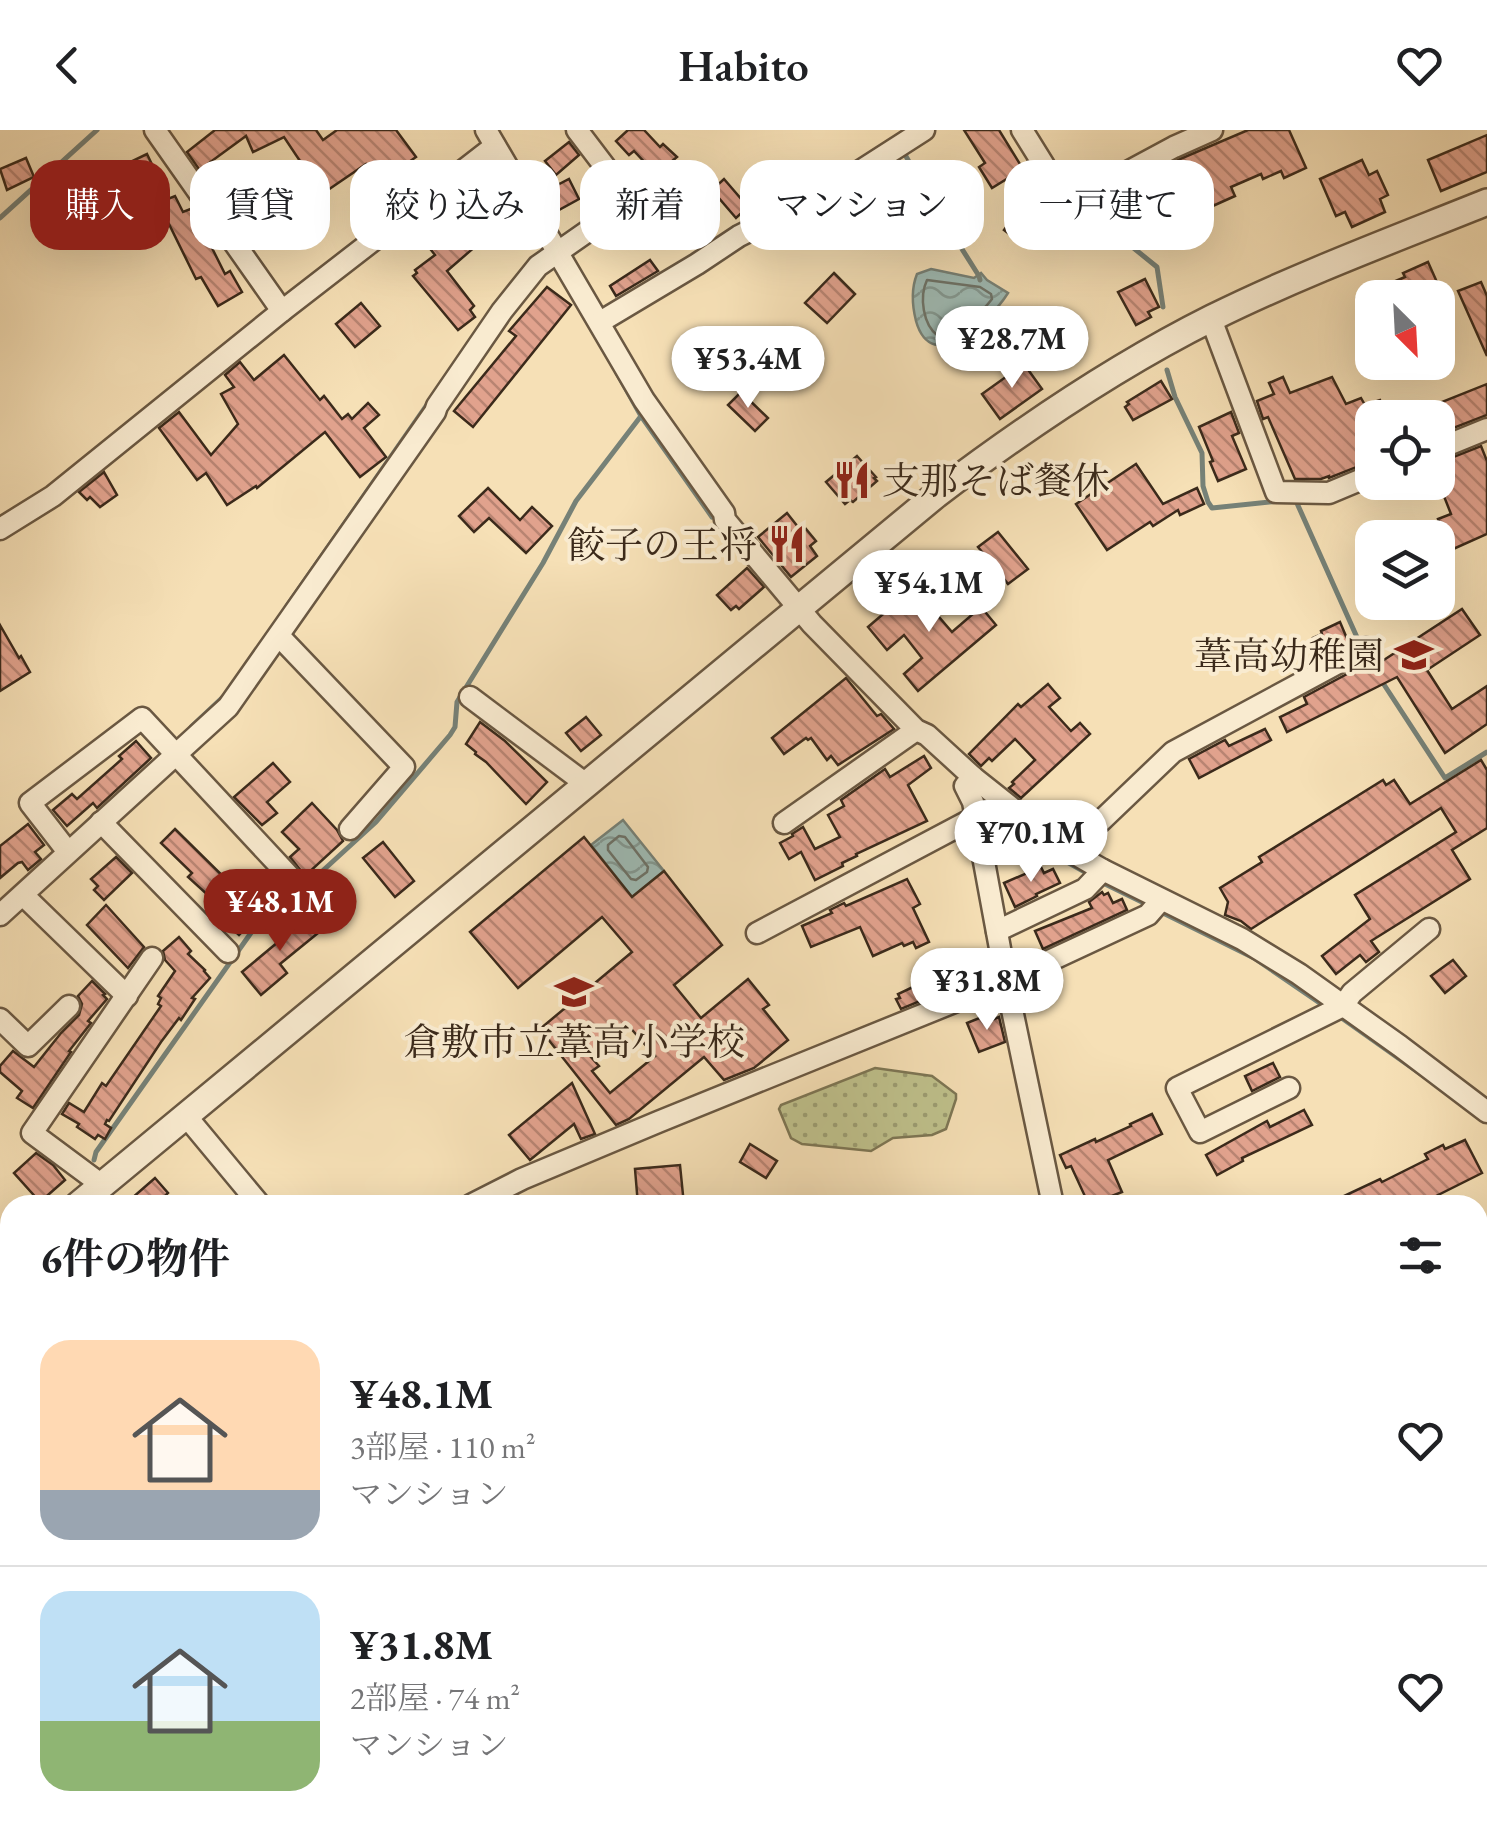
<!DOCTYPE html>
<html lang="ja">
<head>
<meta charset="utf-8">
<style>
	body { margin:0; font-family:"EB Garamond","Noto Serif JP",serif; background:#f2f2f2; color:#202124; height:100vh; display:flex; flex-direction:column; font-size:38px; white-space:nowrap }
	* { box-sizing:border-box; margin:0 }
	p { font-size:32px; color:#757577 }
	.icon { flex:none; width:55px; height:55px; fill:none; stroke:currentColor; stroke-width:2; stroke-linecap:round; stroke-linejoin:round }
	.map { position:relative; flex:1; overflow:hidden }
	.panel { position:absolute; left:0px; top:1065px; width:1488px; height:642px; display:flex; flex-direction:column; background:#fff; border-radius:30px 30px 0 0; box-shadow:0 10px 40px #0002 }
	.panel>* { flex:none }
	.guide { position:absolute; left:30px; top:30px; width:1428px; height:90px; display:flex; gap:20px }
	.needle { width:65px; rotate:156deg }
	.controls { position:absolute; left:1355px; top:150px; display:grid; gap:20px }
	.controls a { display:grid; place-items:center; width:100px; height:100px; border-radius:20px; background:#fff; box-shadow:0 10px 40px #0002; font-size:50px }
	.price { position:absolute; translate:-50% -85px; padding:0 22px; border-radius:35px; background:#fff; color:#222; font-size:32px; line-height:65px; filter:drop-shadow(0 2px 5px #0008) }
	.price::after { content:''; position:absolute; left:50%; top:60px; width:30px; height:22px; margin-left:-15px; background:inherit; clip-path:polygon(0 0,100% 0,50% 100%) }
	.price.on { background:#8f2418; color:#fff }
	ul { padding:0; list-style:none }
	li { display:flex; align-items:center; gap:30px; height:250px; padding:0 40px }
	li+li { border-top:2px solid #e0e0e0 }
	li span { display:grid; place-items:center; flex:none; width:280px; height:200px; border-radius:30px; color:#555 }
	li>.icon { margin-inline-start:auto }
	span .icon { width:120px; height:120px; fill:#fffc; stroke-width:1 }
	li b { font-size:42px }
	h2 { display:flex; justify-content:space-between; align-items:center; height:120px; padding:0 40px; font-size:42px }
	.chip { padding:0 35px; border-radius:30px; background:#fff; box-shadow:0 10px 40px #0002; font-size:35px; line-height:90px }
	.chip.on { background:#8f2418; color:#fff }
	header { display:flex; justify-content:space-between; align-items:center; height:130px; padding:0 40px; background:#fff; font-size:45px; font-weight:600 }
	.map>svg:first-child { display:block }
	.grass { fill:url(#grass-dots); stroke:#7d7654; stroke-width:2.5 }
	.water { fill:url(#water-waves); stroke:#768177; stroke-width:2.5 }
	.lines { fill:none; stroke-linecap:round; stroke-linejoin:round }
	.shore { stroke:#6c7268; stroke-width:2.5 }
	.stream { stroke:#768177; stroke-width:5 }
	.building { fill:url(#building-back-hatch); stroke:#3b2a1b; stroke-width:2.5; fill-rule:evenodd }
	.minor-casing { stroke:#6a5842; stroke-width:25 }
	.tertiary-casing { stroke:#6a5842; stroke-width:30 }
	.minor { stroke:#f9ebd0; stroke-width:20 }
	.tertiary { stroke:#f9ebd0; stroke-width:25 }
	.labels { text-anchor:middle; dominant-baseline:central; stroke-width:8; stroke-linejoin:round; paint-order:stroke }
	.poi-label { font-size:38px; fill:#3b2a1b; stroke:#f9ebd0; text-anchor:end }
</style>
</head>
<body>
<header><svg class="icon" aria-label="back" viewBox="0 0 24 24"><path d="M15 5l-7 7 7 7"/></svg>Habito<svg class="icon" aria-label="heart" viewBox="0 0 24 24"><path d="M12 20l-8-8c-3-5 5-10 8-4 3-6 11-1 8 4z"/></svg></header>
<div class="map">
<svg width="1487" height="1707" viewBox="0 0 1487 1707">
	<defs>
		<pattern id="grass-dots" width="8" height="8" patternUnits="userSpaceOnUse" patternTransform="scale(2.5)"><rect width="8" height="8" fill="#bfc18c"/><path d="M2 2h.1M6 6h.1" fill="none" stroke="#9c9d72" stroke-width="1.8" stroke-linecap="round"/></pattern>
		<pattern id="water-waves" width="16" height="10" patternUnits="userSpaceOnUse" patternTransform="scale(2.5)"><rect width="16" height="10" fill="#9ebbb5"/><path d="M0 5q4-4 8 0t8 0" fill="none" stroke="#829892"/></pattern>
		<pattern id="building-back-hatch" width="6" height="6" patternUnits="userSpaceOnUse" patternTransform="scale(2.5)"><rect width="6" height="6" fill="#e1a28d"/><path d="M-1 5l2 2M0 0l6 6M5-1l2 2" fill="none" stroke="#b88472"/></pattern>
	</defs>
	<rect width="100%" height="100%" fill="#f6e0b6"/>
	<filter id="stains"><feTurbulence type="fractalNoise" baseFrequency=".002" numOctaves="4"/><feColorMatrix values="0 0 0 0 .2 0 0 0 0 .09 0 0 0 0 .02 0 0 0 .5 -.17"/></filter>
	<radialGradient id="worn" r=".72"><stop offset=".6" stop-color="#630" stop-opacity="0"/><stop offset="1" stop-color="#630" stop-opacity=".3"/></radialGradient>
	<polygon class="grass" points="875,938 932,946 956,964 956,969 946,999 932,1005 893,1008 871,1021 802,1014 791,1008 779,979 781,975"/>
	<g class="water">
		<path d="M931 139 974 148 981 143 987 150 1008 163C991 190 932 248 916 191 912 175 911 159 917 144Z"/>
		<polygon points="623,690 664,741 632,767 591,715"/>
	</g>
	<g class="lines">
		<g class="shore">
			<path d="M927 150 980 157 991 164 992 169C980 185 958 202 938 206 923 195 919 167 927 150Z"/>
			<polygon points="619,706 625,707 648,737 647,742 636,750 631,749 608,720 608,715"/>
		</g>
		<g class="stream">
			<polyline points="903,21 926,62 979,146 980,150"/>
			<polyline points="1078,73 1157,137 1163,177"/>
			<polyline points="0,88 97,0"/>
			<polyline points="1167,240 1175,267 1202,323 1203,356 1208,372 1212,378 1280,371"/>
			<polyline points="617,243 641,286 712,387"/>
			<polyline points="1296,371 1360,514"/>
			<polyline points="287,476 429,272"/>
			<polyline points="1381,550 1445,648 1487,622"/>
			<polyline points="191,597 223,567"/>
			<polyline points="984,668 1044,719 1092,746"/>
			<polyline points="1101,752 1150,776"/>
			<polyline points="1159,781 1254,828 1327,878"/>
			<polyline points="1336,884 1425,947"/>
			<polyline points="94,1030 96,1022 253,800 267,787 294,767 376,692 450,605 455,597 457,572 543,433 576,371 641,286"/>
			<polyline points="0,1174 10,1197"/>
			<polyline points="1478,1180 1487,1174"/>
			<polyline points="335,1698 337,1707"/>
			<polyline points="87,1707 88,1698"/>
		</g>
	</g>
	<g class="building">
		<polygon points="215,0 316,0 323,10 337,0 396,0 416,27 379,53 366,34 322,64 284,7 253,22 246,6 209,33 226,60 217,65 187,22"/>
		<polygon points="628,0 644,0 660,17 663,14 677,27 671,32 696,64 653,95 641,80 644,68 664,53 634,21 629,25 616,11"/>
		<polygon points="964,0 999,0 1023,39 992,58 979,37 985,33"/>
		<polygon points="1248,0 1289,0 1306,38 1284,48 1281,41 1263,49 1261,44 1231,57 1235,66 1157,101 1136,53 1180,29"/>
		<polygon points="1487,5 1487,42 1441,61 1428,30"/>
		<polygon points="569,12 579,25 556,45 545,31"/>
		<polygon points="147,24 156,43 154,44 168,69 175,66 183,82 193,78 208,100 204,102 225,144 230,141 242,162 218,176 201,147 196,149 165,86 156,91 126,34"/>
		<polygon points="26,28 34,47 7,60 0,39"/>
		<polygon points="1362,30 1369,45 1377,41 1388,65 1380,69 1385,82 1352,97 1345,82 1336,86 1320,49"/>
		<polygon points="569,49 579,69 557,81 546,61"/>
		<polygon points="724,49 748,77 736,88 712,60"/>
		<polygon points="488,67 507,89 447,141 474,176 470,180 475,187 458,200 413,146 417,143 415,140 435,125 413,97 443,74 457,91"/>
		<polygon points="1027,69 1048,84 1025,116 1004,100"/>
		<polygon points="650,130 658,141 616,166 610,156"/>
		<polygon points="1428,132 1444,168 1356,168 1405,147 1403,143"/>
		<polygon points="834,143 855,164 827,193 805,173"/>
		<polygon points="1145,149 1159,177 1148,182 1151,187 1136,195 1118,162"/>
		<polygon points="1481,152 1487,166 1487,226 1458,161"/>
		<polygon points="547,157 571,175 473,297 454,281 516,206 509,201"/>
		<polygon points="361,173 380,196 355,217 336,194"/>
		<polygon points="1057,182 1070,196 1040,224 1027,209"/>
		<polygon points="284,225 320,270 324,266 342,289 348,284 352,289 368,273 379,285 364,298 386,327 360,347 325,302 257,358 256,356 227,375 206,343 197,350 159,298 179,282 211,325 238,294 221,264 234,257 225,245 240,232 254,250"/>
		<polygon points="1024,234 1042,259 1000,289 982,264"/>
		<polygon points="1283,247 1290,263 1332,247 1346,274 1361,268 1365,275 1380,270 1388,288 1372,288 1372,331 1329,348 1329,346 1321,349 1295,349 1268,287 1263,289 1257,271 1274,264 1269,253"/>
		<polygon points="1161,251 1172,269 1133,290 1125,277 1129,274 1127,272"/>
		<polygon points="1487,254 1487,285 1438,304 1438,288 1402,288"/>
		<polygon points="741,262 768,288 755,301 728,275"/>
		<polygon points="1231,282 1239,303 1232,306 1246,339 1218,351 1210,332 1213,331 1199,297"/>
		<polygon points="1481,316 1487,331 1487,404 1451,420 1438,389 1451,384 1438,351 1438,333"/>
		<polygon points="857,326 876,347 874,348 877,351 853,372 850,370 845,374 826,352"/>
		<polygon points="1136,334 1163,374 1197,358 1204,374 1180,385 1178,380 1153,396 1150,392 1107,420 1076,374"/>
		<polygon points="104,342 117,365 100,377 90,367 87,370 79,362"/>
		<polygon points="488,358 520,390 532,377 552,396 526,423 489,388 474,402 459,386"/>
		<polygon points="787,383 802,402 806,399 816,411 810,416 817,426 791,447 758,407"/>
		<polygon points="998,402 1028,439 1008,454 978,417"/>
		<polygon points="747,438 764,457 739,479 736,476 731,480 717,465"/>
		<polygon points="924,457 939,474 933,480 952,502 981,477 996,495 918,561 904,544 922,528 904,505 887,520 868,497 903,467 907,472"/>
		<polygon points="1462,479 1480,505 1427,540 1452,579 1487,556 1487,594 1445,623 1397,547 1287,602 1280,587 1307,574 1304,567 1364,535 1367,541"/>
		<polygon points="1340,492 1348,511 1321,527 1313,508 1322,504 1321,501"/>
		<polygon points="0,495 19,528 21,526 30,542 0,561"/>
		<polygon points="846,548 877,586 881,584 894,599 838,635 831,626 827,630 811,608 808,610 806,608 784,624 772,608"/>
		<polygon points="1048,554 1060,568 1049,577 1071,601 1080,593 1090,604 1021,668 1009,658 1014,654 1012,652 1035,630 1015,609 992,631 989,628 981,636 969,624 1018,574 1021,577"/>
		<polygon points="586,587 601,605 581,621 566,603"/>
		<polygon points="480,592 505,611 547,652 526,674 486,632 475,624 476,622 466,614"/>
		<polygon points="1265,599 1271,610 1199,648 1189,629 1225,610 1229,616"/>
		<polygon points="136,611 151,628 97,678 93,673 67,696 53,680 72,664 77,669 122,629 119,626"/>
		<polygon points="924,626 931,638 908,655 927,691 856,724 857,726 842,733 843,736 815,750 801,722 789,729 780,713 793,706 792,704 803,697 815,719 840,707 828,685 844,676 841,670 885,639 890,647"/>
		<polygon points="1481,630 1487,640 1487,698 1452,720 1470,749 1371,811 1379,822 1366,832 1360,825 1336,844 1322,826 1370,789 1355,765 1456,702 1441,678 1251,799 1241,791 1225,785 1228,772 1220,758 1262,732 1259,727 1383,650 1386,655 1394,650 1410,674"/>
		<polygon points="273,633 290,652 267,672 277,683 262,695 234,667"/>
		<polygon points="312,673 337,700 343,711 305,746 290,727 299,719 282,702"/>
		<polygon points="28,694 44,715 35,722 41,729 28,740 22,732 18,733 0,748 0,716"/>
		<polygon points="175,699 248,771 267,752 279,764 239,805 226,793 232,787 188,747 192,743 161,713"/>
		<path d="M584 707 632 767 664 741 722 815 674 855 701 888 748 849 769 875 763 879 788 910 754 938 724 950 704 927 629 989 616 995 540 899 632 822 602 787 518 858 470 802ZM627 894 655 926 610 963 592 941 599 936 589 925Z"/>
		<polygon points="383,712 414,751 395,767 363,728"/>
		<polygon points="116,727 132,743 104,770 94,760 98,756 91,749"/>
		<polygon points="1041,737 1044,743 1053,739 1060,753 1036,764 1037,766 1015,777 1004,753"/>
		<polygon points="907,749 920,774 913,778 929,812 916,818 913,812 904,816 902,813 873,826 860,797 811,817 802,796 832,783 830,780 844,773 846,776"/>
		<polygon points="1102,762 1104,765 1108,763 1113,773 1122,769 1127,780 1043,819 1035,801 1092,778 1089,772"/>
		<polygon points="106,775 144,817 128,838 87,795"/>
		<polygon points="301,782 318,803 280,834 287,843 261,865 242,842 278,812 273,805"/>
		<polygon points="179,807 191,821 188,824 205,840 204,841 210,848 192,868 195,869 181,890 179,888 161,912 109,991 107,990 105,994 111,998 105,1009 98,1005 95,1009 77,997 79,994 62,984 69,973 84,982 102,953 106,956 161,876 158,874 161,868 158,866 175,841 165,830 163,821"/>
		<polygon points="987,825 990,842 901,879 896,869 900,868 898,864 913,857 915,861 965,838 963,834"/>
		<polygon points="1453,830 1466,846 1445,863 1431,846"/>
		<polygon points="92,851 105,864 103,865 107,869 88,891 91,893 69,921 71,922 33,978 17,968 22,961 0,942 0,936 13,921 34,937 61,903 79,885 82,874 78,866"/>
		<polygon points="982,887 984,893 999,887 1005,912 979,922 967,893"/>
		<polygon points="1273,933 1280,947 1252,961 1245,946"/>
		<polygon points="572,953 595,1004 581,1009 574,994 530,1030 509,1005"/>
		<polygon points="1304,980 1312,995 1242,1028 1243,1031 1217,1045 1206,1025 1267,991 1270,997"/>
		<polygon points="1152,984 1162,1004 1108,1030 1122,1062 1089,1075 1071,1036 1066,1038 1060,1025 1095,1009 1096,1012 1131,996 1130,994"/>
		<polygon points="1465,1010 1482,1043 1418,1075 1325,1075 1380,1049 1382,1052 1428,1029 1425,1024 1443,1015 1445,1019"/>
		<polygon points="750,1014 777,1031 766,1048 740,1032"/>
		<polygon points="36,1023 53,1035 65,1050 40,1072 14,1043"/>
		<polygon points="680,1035 684,1075 638,1075 635,1039"/>
		<polygon points="155,1048 168,1063 156,1075 124,1075"/>
	</g>
	<g class="lines">
		<g class="minor-casing">
			<g id="minor">
				<polyline points="155,0 282,181"/>
				<polyline points="486,0 644,270 724,383 725,390 812,494 916,600 927,605 973,647 1056,713 1103,740 1242,809 1299,844 1400,916 1487,982"/>
				<polyline points="1022,0 1068,74 1174,17 1212,0"/>
				<polyline points="1211,189 1276,362 1329,363 1372,345"/>
				<polyline points="600,192 697,134 739,106 829,61 924,0"/>
				<polyline points="1438,319 1487,299"/>
				<polyline points="0,399 53,366 282,181 495,16"/>
				<polyline points="279,506 404,637 350,699"/>
				<polyline points="470,567 586,654"/>
				<polyline points="973,647 965,656 973,672 1006,851 1053,1075"/>
				<polyline points="101,692 228,822"/>
				<polyline points="784,693 916,600"/>
				<polyline points="68,722 30,673 142,588 292,749"/>
				<polyline points="1072,722 1081,710 1173,622 1366,518"/>
				<polyline points="23,765 127,866"/>
				<polyline points="0,785 228,577 435,282 437,276 502,181 538,136 631,71 577,0"/>
				<polyline points="997,801 1085,759 1103,740"/>
				<polyline points="757,803 976,687"/>
				<polyline points="0,889 28,916 69,876"/>
				<polyline points="1289,958 1200,1002 1177,958 1343,876 1352,863 1429,799"/>
				<polyline points="186,986 260,1075"/>
				<polyline points="102,1055 32,1003 152,828"/>
				<polyline points="471,1075 522,1049 658,992 1006,851 1148,785 1161,770"/>
				<polyline points="1478,1193 1487,1187"/>
				<polyline points="0,1206 10,1228"/>
				<polyline points="1478,1257 1487,1251"/>
				<polyline points="1478,1320 1482,1318"/>
				<polyline points="0,1391 10,1386"/>
				<polyline points="1478,1429 1487,1431"/>
				<polyline points="0,1523 10,1518"/>
				<polyline points="0,1592 10,1588"/>
				<polyline points="1478,1624 1487,1627"/>
				<polyline points="256,1698 259,1707"/>
				<polyline points="439,1698 451,1707"/>
				<polyline points="591,1698 597,1707"/>
				<polyline points="688,1698 694,1707"/>
				<polyline points="732,1698 738,1707"/>
				<polyline points="1272,1698 1282,1707"/>
				<polyline points="73,1707 75,1698"/>
				<polyline points="957,1707 959,1698"/>
			</g>
		</g>
		<g class="tertiary-casing">
			<g id="tertiary">
				<path d="M78 1075 936 365C1023 299 1114 237 1212 188 1301 144 1395 109 1487 72"/>
				<polyline points="0,1139 10,1131"/>
			</g>
		</g>
		<use href="#minor" class="minor"/>
		<use href="#tertiary" class="tertiary"/>
	</g>
	<defs>
		<g id="restaurant-bare" transform="scale(3)"><path d="M-5-6h1v4h1v-4h1v4h1v-4h1v5L-1.5 .5V6h-2V.5L-5-1ZM5-6V6H3V1.5H1.5Q1.5-4 5-6Z" fill="#8f2418" stroke="#f9ebd0" stroke-width="2.5" paint-order="stroke"/></g>
		<g id="school-bare" transform="scale(3)"><path d="M0-5L7-2L0 1L-7-2ZM-4 1L0 2.5L4 1V4Q0 6-4 4Z" fill="#8f2418" stroke="#f9ebd0" stroke-width="2.5" paint-order="stroke"/></g>
	</defs>
	<g fill-rule="evenodd">
		<use href="#restaurant-bare" x="852" y="350"/>
		<use href="#restaurant-bare" x="787" y="414"/>
		<use href="#school-bare" x="1414" y="525"/>
		<use href="#school-bare" x="574" y="862"/>
	</g>
	<g class="labels">
		<g class="poi-label">
			<text x="882" y="350" text-anchor="start">支那そば餐休</text>
			<text x="757" y="414">餃子の王将</text>
			<text x="1384" y="525">葦高幼稚園</text>
			<text x="574" y="911" text-anchor="middle">倉敷市立葦高小学校</text>
		</g>
	</g>
	<rect width="100%" height="100%" filter="url(#stains)"/>
	<rect width="100%" height="100%" fill="url(#worn)"/>
</svg>
<div class="controls">
<a><svg class="needle" viewBox="-14 -14 28 28"><path d="M0-13l5 13h-10z" fill="#e53935"/><path d="M0 13l5-13h-10z" fill="#757577"/></svg></a>
<a><svg class="icon" aria-label="locate" viewBox="0 0 24 24"><circle cx="12" cy="12" r="6"/><path d="M12 2v4M12 18v4M2 12h4M18 12h4"/></svg></a>
<a><svg class="icon" aria-label="layers" viewBox="0 0 24 24"><path d="M12 4l9 5-9 5-9-5zM3 14l9 5 9-5"/></svg></a>
</div>
<b class="price" style="left:1012px;top:261px">¥28.7M</b>
<b class="price" style="left:748px;top:281px">¥53.4M</b>
<b class="price" style="left:929px;top:505px">¥54.1M</b>
<b class="price" style="left:1031px;top:755px">¥70.1M</b>
<b class="price on" style="left:280px;top:824px">¥48.1M</b>
<b class="price" style="left:987px;top:903px">¥31.8M</b>
<div class="guide">
<a class="chip on">購入</a>
<a class="chip">賃貸</a>
<a class="chip">絞り込み</a>
<a class="chip">新着</a>
<a class="chip">マンション</a>
<a class="chip">一戸建て</a>
</div>
<section class="panel">
<h2>6件の物件<svg class="icon" aria-label="filters" viewBox="0 0 24 24"><path d="M4 7h16M4 17h16"/><circle cx="9" cy="7" r="2"/><circle cx="15" cy="17" r="2"/></svg></h2>
<ul>
<li><span style="background:linear-gradient(#ffd9b3 75%,#9aa5b1 0)"><svg class="icon" aria-label="home" viewBox="0 0 24 24"><path d="M3 11l9-7 9 7M6 9v11h12V9"/></svg></span><div><b>¥48.1M</b><p>3部屋 · 110 m²</p><p>マンション</p></div><svg class="icon" aria-label="heart" viewBox="0 0 24 24"><path d="M12 20l-8-8c-3-5 5-10 8-4 3-6 11-1 8 4z"/></svg></li>
<li><span style="background:linear-gradient(#bfe0f5 65%,#8fb573 0)"><svg class="icon" aria-label="home" viewBox="0 0 24 24"><path d="M3 11l9-7 9 7M6 9v11h12V9"/></svg></span><div><b>¥31.8M</b><p>2部屋 · 74 m²</p><p>マンション</p></div><svg class="icon" aria-label="heart" viewBox="0 0 24 24"><path d="M12 20l-8-8c-3-5 5-10 8-4 3-6 11-1 8 4z"/></svg></li>
</ul>
</section>
</div>
</body>
</html>
